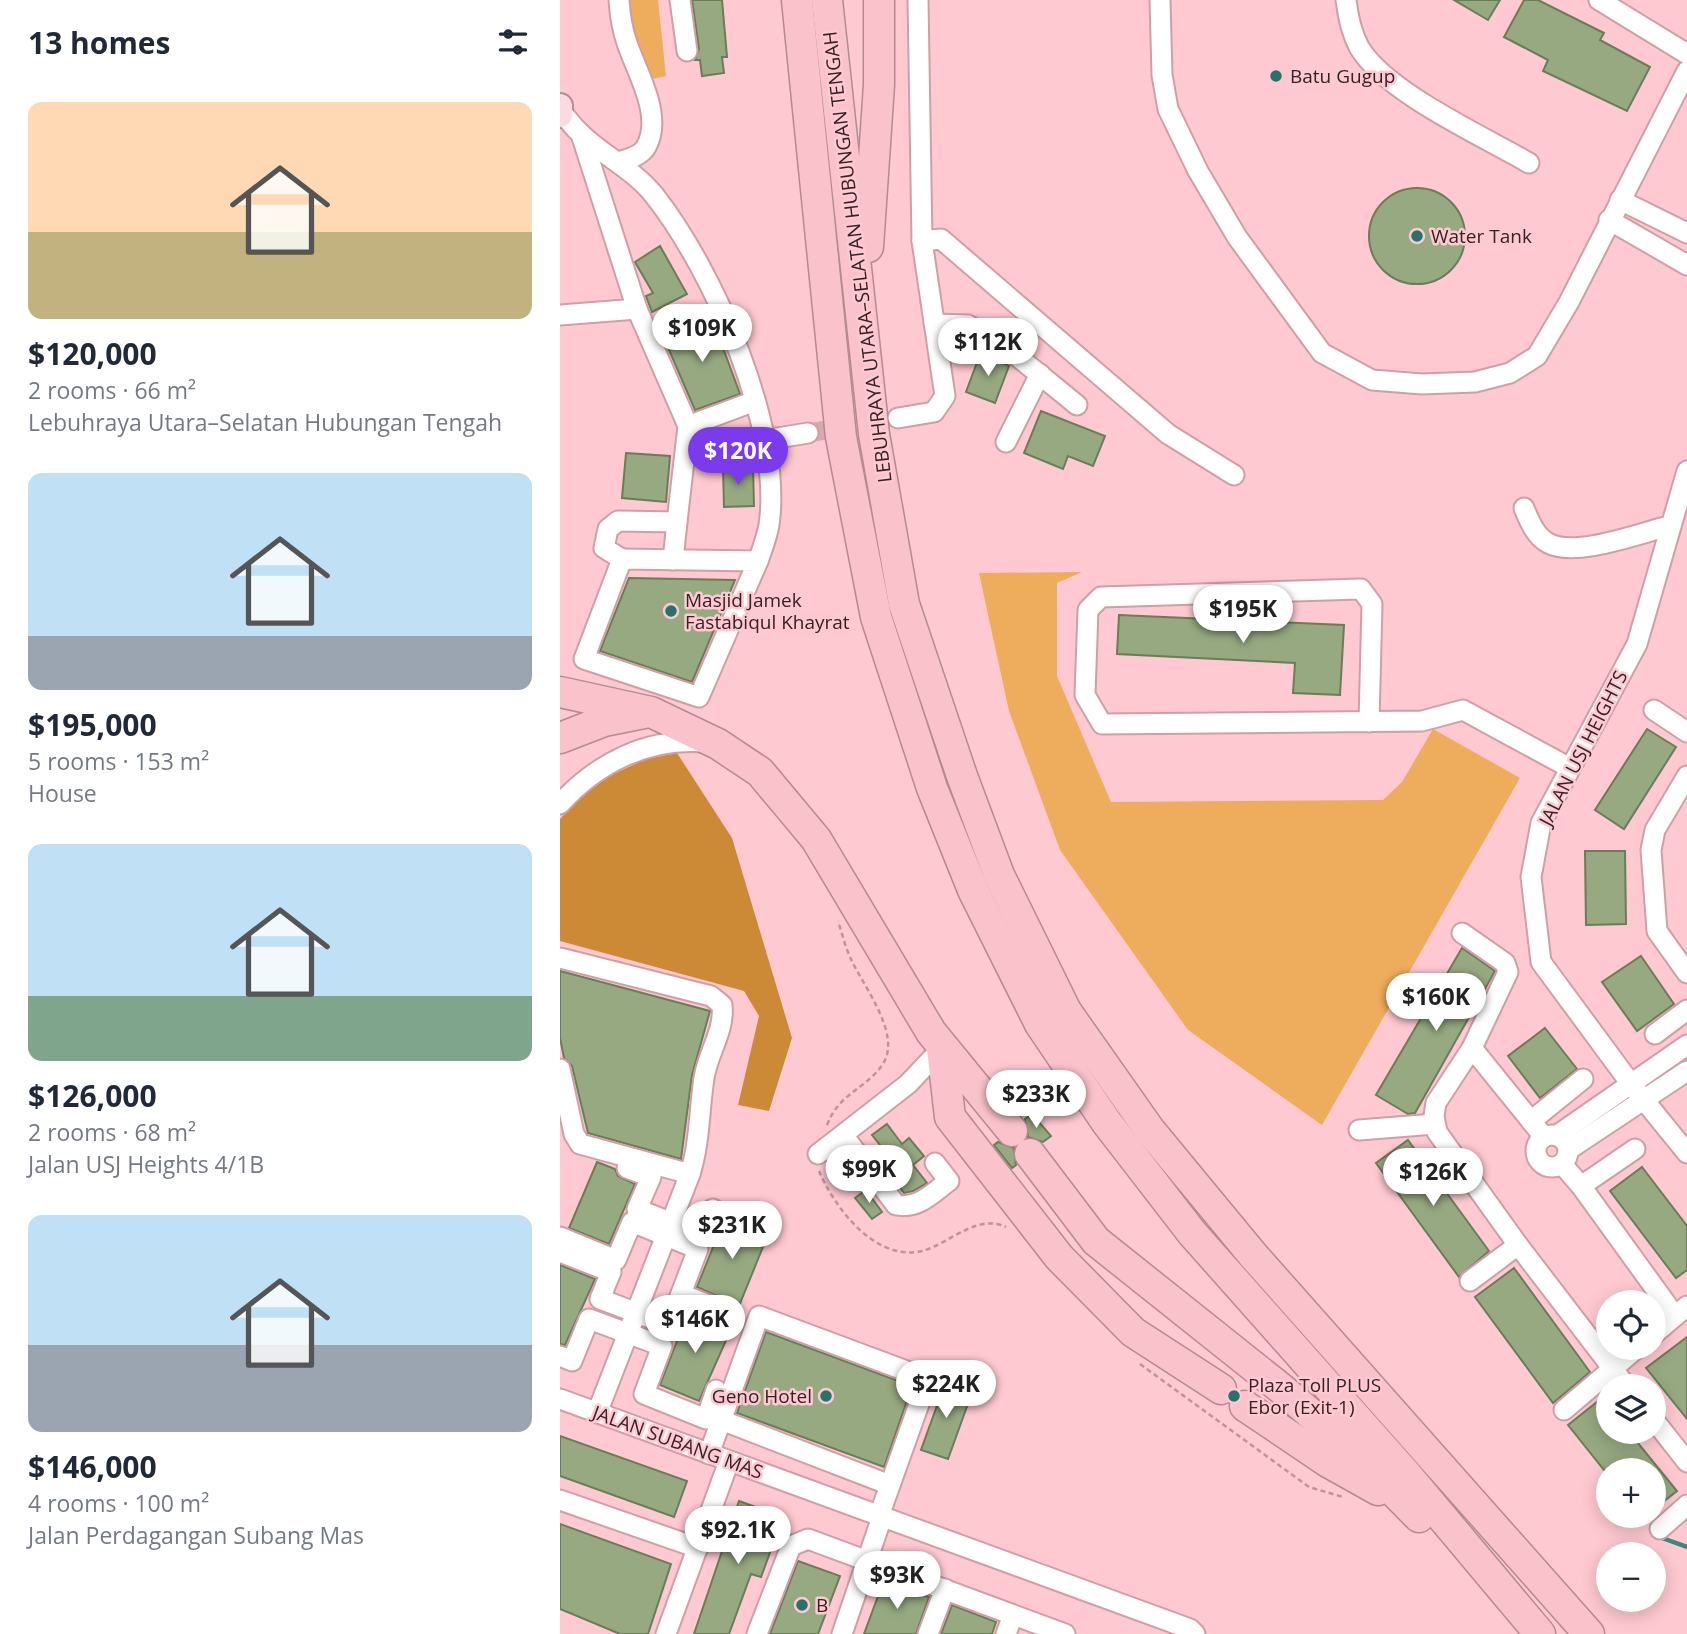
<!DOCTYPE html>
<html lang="en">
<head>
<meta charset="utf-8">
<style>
	body { margin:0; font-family:"Open Sans",sans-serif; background:#f2f2f3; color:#1f2937; height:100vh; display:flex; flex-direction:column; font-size:26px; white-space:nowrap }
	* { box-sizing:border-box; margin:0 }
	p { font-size:23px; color:#747a83 }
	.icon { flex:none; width:38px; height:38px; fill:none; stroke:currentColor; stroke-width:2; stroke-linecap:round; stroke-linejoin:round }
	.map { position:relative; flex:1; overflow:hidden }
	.details { display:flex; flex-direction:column; background:#fff; width:560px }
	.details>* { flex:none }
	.tools { position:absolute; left:1036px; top:1290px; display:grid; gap:14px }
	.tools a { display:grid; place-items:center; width:70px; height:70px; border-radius:50%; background:#fff; box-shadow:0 4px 18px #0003; font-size:35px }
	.price { position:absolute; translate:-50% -60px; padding:0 16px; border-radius:24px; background:#fff; color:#222; font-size:23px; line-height:46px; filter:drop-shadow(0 2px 4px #0008) }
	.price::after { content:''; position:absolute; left:50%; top:42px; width:21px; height:16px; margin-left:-10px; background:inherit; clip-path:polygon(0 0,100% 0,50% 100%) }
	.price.active { background:#7c3aed; color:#fff }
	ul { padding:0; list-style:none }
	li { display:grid; align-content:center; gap:14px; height:371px; padding:0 28px }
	li span { display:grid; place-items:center; height:217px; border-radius:14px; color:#555 }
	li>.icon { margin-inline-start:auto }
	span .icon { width:126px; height:126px; fill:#fffc; stroke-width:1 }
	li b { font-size:30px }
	h2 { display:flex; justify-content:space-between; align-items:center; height:84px; padding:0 28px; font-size:30px }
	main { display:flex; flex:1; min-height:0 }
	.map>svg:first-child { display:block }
	.green { fill:#eeac5d }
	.forest { fill:#cc8a37 }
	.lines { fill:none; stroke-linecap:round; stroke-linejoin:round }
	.stream { stroke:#3c8581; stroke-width:4.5 }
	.building { fill:#96a980; stroke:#6b7d56; stroke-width:2 }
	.minor-tunnel { stroke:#d7a8af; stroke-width:19; stroke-dasharray:19 10; stroke-linecap:butt }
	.minor-casing { stroke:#d29ea6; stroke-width:23 }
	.major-casing { stroke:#b58a90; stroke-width:28 }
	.highway-casing { stroke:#b58a90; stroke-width:33 }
	.path { stroke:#be9399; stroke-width:2.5; stroke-dasharray:5 3.5; stroke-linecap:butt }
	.minor { stroke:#fff; stroke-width:19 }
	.major { stroke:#fcdadf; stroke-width:24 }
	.highway { stroke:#fac2ca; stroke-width:30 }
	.poi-dot { fill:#28716c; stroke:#ffc9d1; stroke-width:2.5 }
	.labels { text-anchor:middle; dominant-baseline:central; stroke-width:5; stroke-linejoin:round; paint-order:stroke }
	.poi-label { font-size:19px; fill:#362225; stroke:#ffc9d1; text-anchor:start }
	.street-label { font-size:19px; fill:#362225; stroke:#ffc9d1 }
</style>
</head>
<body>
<main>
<section class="details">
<h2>13 homes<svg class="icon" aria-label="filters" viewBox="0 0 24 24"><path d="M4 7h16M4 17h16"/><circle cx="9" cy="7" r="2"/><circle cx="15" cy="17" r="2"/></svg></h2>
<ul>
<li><span style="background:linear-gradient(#ffd9b3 60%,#c2b280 0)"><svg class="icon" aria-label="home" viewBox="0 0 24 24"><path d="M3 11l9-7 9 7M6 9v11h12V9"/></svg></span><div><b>$120,000</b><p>2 rooms · 66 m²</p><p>Lebuhraya Utara–Selatan Hubungan Tengah</p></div></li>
<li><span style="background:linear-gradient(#bfe0f5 75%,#9aa5b1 0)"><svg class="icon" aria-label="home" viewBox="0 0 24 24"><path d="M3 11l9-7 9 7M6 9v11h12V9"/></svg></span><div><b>$195,000</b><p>5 rooms · 153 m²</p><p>House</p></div></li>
<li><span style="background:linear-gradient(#bfe0f5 70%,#7fa58c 0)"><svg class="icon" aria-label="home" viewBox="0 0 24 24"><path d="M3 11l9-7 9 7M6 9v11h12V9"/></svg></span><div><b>$126,000</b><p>2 rooms · 68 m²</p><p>Jalan USJ Heights 4/1B</p></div></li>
<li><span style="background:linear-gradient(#bfe0f5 60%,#9aa5b1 0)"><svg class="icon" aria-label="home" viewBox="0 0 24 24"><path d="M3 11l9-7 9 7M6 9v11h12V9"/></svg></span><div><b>$146,000</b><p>4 rooms · 100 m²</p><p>Jalan Perdagangan Subang Mas</p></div></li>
</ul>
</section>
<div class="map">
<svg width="1127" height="1634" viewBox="0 0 1127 1634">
	<rect width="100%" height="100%" fill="#ffc9d1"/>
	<g class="green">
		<polygon points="65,0 98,0 106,76 92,79 67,23"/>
		<polygon points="522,572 497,583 497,676 551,802 823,800 842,782 873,729 960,778 762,1125 628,1030 500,850 449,711 419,573"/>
	</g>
	<polygon class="forest" points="117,753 172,838 232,1038 209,1111 178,1105 199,1016 184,991 0,941 0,819 34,783 86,759"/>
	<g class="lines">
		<polyline class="stream" points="1102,1538 1127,1547"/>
	</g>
	<g class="building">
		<polygon points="132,0 162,0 167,57 162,57 164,73 142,76 140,60 135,60 139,49"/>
		<polygon points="894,0 940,0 928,20"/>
		<polygon points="964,0 978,0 1044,33 1040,40 1090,67 1067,111 983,71 988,60 944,37"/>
		<circle cx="857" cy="236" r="48"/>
		<polygon points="100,246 127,294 92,312 86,296 93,293 75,262"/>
		<polygon points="152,318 180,394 135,410 103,336"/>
		<polygon points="421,352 449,366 435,403 406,392"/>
		<polygon points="481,411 545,436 533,466 508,456 503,469 464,453"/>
		<polygon points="66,453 110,456 106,502 62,498"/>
		<polygon points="193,467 194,506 164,507 163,468"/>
		<polygon points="69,578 175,580 132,682 40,651"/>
		<polygon points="559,615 784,625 780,695 733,693 735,663 557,654"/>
		<polygon points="1087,729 1116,747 1064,829 1035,810"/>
		<polygon points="1025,851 1065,851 1066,924 1026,925"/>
		<polygon points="902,948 935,971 855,1113 848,1114 816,1095"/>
		<polygon points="1081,956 1114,1004 1077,1031 1042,982"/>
		<polygon points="0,971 150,1011 132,1075 121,1159 28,1133 12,1066 4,1058 0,1038"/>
		<polygon points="985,1028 1017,1069 980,1098 948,1056"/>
		<polygon points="472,1114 491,1136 483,1142 468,1137 465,1119"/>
		<polygon points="327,1124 342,1144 349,1138 364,1156 353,1165 367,1183 353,1191 344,1193 319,1162 328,1155 312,1135"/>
		<polygon points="848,1140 929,1251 899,1277 816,1163"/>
		<polygon points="438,1142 454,1148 456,1165 452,1168 434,1145"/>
		<polygon points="37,1162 55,1169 58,1176 75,1184 49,1244 9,1228"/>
		<polygon points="1082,1167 1127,1226 1127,1270 1116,1278 1050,1191"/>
		<polygon points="306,1190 322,1212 312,1219 295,1198"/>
		<polygon points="166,1215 186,1224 205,1242 179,1306 137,1287"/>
		<polygon points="0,1265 35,1279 5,1345 0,1344"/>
		<polygon points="954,1268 1030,1372 993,1403 915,1297"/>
		<polygon points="129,1310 172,1327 139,1401 100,1385"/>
		<polygon points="206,1332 352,1386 324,1467 177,1413"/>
		<polygon points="1127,1337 1127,1419 1086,1368"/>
		<polygon points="387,1378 403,1383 399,1394 410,1398 388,1459 361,1450"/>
		<polygon points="1042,1398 1048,1405 1048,1432 1069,1432 1117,1491 1094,1509 1094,1470 1044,1470 1008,1425"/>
		<polygon points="0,1436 127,1481 114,1517 0,1476"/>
		<polygon points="179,1501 223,1517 201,1577 191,1574 169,1634 134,1634"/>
		<polygon points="0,1524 111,1564 88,1634 60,1634 0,1609"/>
		<polygon points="238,1561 280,1576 258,1634 210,1634"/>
		<polygon points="324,1580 369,1597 356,1634 304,1634"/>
		<polygon points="392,1605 436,1622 432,1634 381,1634"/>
	</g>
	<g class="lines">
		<polyline class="minor-tunnel" points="248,433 338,418"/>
		<g class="minor-casing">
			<g id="minor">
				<polyline points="120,0 127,51"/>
				<polyline points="600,0 602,75 608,109 638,171 677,237 762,353 812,380 862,384 915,382 950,373 977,356 1009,302 1127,71"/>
				<path d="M786 0C788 17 791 32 799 47 825 92 923 136 969 163"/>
				<polyline points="1039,0 1127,54"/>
				<path d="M0 110C7 118 13 127 21 134 44 156 74 170 94 195 154 271 223 428 209 525 207 537 202 550 198 561"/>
				<polyline points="21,134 77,309 128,426 195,401"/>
				<path d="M58 162C68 159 81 156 86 147 104 116 76 71 67 43 62 29 60 15 59 0"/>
				<polyline points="1060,200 1127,233"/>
				<polyline points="1049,220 1127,265"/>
				<polyline points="362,241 381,239 608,434 674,475"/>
				<polyline points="0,315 77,309"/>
				<polyline points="374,324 408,325 441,343 517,405"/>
				<polyline points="338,418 374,412 385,396 362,241 358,0"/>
				<polyline points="205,440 248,433"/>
				<polyline points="446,442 480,374"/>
				<polyline points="1127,471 1077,644 981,823 971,877 981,962 1071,1084 1127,1153"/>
				<path d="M964 508C969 520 975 536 988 543 1015 558 1080 533 1109 526"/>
				<polygon points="62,559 198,561 139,697 24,659"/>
				<polyline points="62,559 44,548 48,529 58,521 117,522 128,426"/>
				<polyline points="113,560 117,522"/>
				<polyline points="1094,710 1127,732"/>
				<polyline points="809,722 812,604 801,589 541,597 528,610 525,695 542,724 862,721 903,710 1010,768"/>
				<polyline points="1127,776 1095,830 1091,850 1097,931 1127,973"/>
				<path d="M0 804C37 763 87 738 143 742"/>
				<polyline points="902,933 945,963 948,972 912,1048 876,1103 874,1116 877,1132 958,1245 1066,1386"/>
				<path d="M0 958 151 996 162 1005C165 1031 148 1052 144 1078 139 1111 140 1142 130 1174L37 1413"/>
				<polyline points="1095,1034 1127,1010"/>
				<polyline points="912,1048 984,1137"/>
				<polyline points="0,1069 14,1134 20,1144 130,1174"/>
				<polyline points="971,1121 1023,1079"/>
				<polyline points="799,1130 875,1124"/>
				<path d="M283 1135 336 1205C359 1209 371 1194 389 1181L375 1163"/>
				<circle cx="992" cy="1151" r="16"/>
				<polyline points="996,1136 1127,1045"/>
				<polyline points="1008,1150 1127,1071"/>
				<polyline points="258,1154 348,1084 382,1048"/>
				<polyline points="1002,1164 1021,1186 1115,1316"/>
				<polyline points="67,1168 91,1177 77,1209 143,1235 153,1209"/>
				<polyline points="1021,1186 1075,1149"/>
				<polyline points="0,1237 56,1260 72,1222 138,1249 109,1325 40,1299 51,1272 0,1252"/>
				<polyline points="910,1281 958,1245"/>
				<polyline points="121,1294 169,1313"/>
				<polyline points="1094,1334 1127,1306"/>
				<polyline points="0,1356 12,1361 29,1319 102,1346 84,1394 146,1419 156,1390"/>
				<polyline points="0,1399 630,1629 635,1634"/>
				<polyline points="1004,1410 1077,1348"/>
				<polyline points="161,1420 330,1485"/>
				<polyline points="1094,1420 1127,1462"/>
				<polyline points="149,1454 199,1316 368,1379 319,1516"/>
				<polyline points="0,1500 138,1548"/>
				<polyline points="1100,1529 1127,1505"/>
				<polyline points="106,1634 169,1461"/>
				<polyline points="197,1634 231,1546 248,1539 505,1634"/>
				<polyline points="282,1634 322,1517"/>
				<polyline points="368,1634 385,1589"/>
				<polyline points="446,1634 453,1615"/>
			</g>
		</g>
		<g class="major-casing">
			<polyline id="major" points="0,106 0,115"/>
		</g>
		<g class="highway-casing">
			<g id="highway">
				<polyline points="237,0 281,437 316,617 372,788 413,890 480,1024 547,1123 632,1233 845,1473 980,1634"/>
				<polyline points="267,0 314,434 344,604 402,776 439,875 506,1011 589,1129 693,1255 1029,1634"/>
				<polyline points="308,247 319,85 319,0"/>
				<polyline points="0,692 91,712 158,744 200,772 256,839 371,1032 452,1131"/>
				<polyline points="0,738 44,721 84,713"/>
				<polyline points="382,1048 390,1117 499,1257 573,1332 661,1389"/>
				<polyline points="470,1154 536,1241 723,1390 796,1453 859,1517"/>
				<polyline points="685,1406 768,1462 818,1490"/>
			</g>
		</g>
		<g class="path">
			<path d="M267 1125C280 1091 308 1089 324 1062 341 1032 301 983 290 957 285 946 282 933 278 921"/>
			<path d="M259 1171C275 1208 315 1262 362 1251 389 1244 417 1213 446 1227"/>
			<polyline points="580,1364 749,1487 783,1497"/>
		</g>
		<use href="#minor" class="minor"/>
		<use href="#major" class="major"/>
		<use href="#highway" class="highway"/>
	</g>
	<g class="poi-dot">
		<circle cx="716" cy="76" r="7"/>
		<circle cx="857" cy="236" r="7"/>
		<circle cx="111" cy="611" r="7"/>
		<circle cx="266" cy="1396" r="7"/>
		<circle cx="674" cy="1396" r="7"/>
		<circle cx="242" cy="1605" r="7"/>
	</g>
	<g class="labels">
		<g class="poi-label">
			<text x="730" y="76">Batu Gugup</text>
			<text x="871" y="236">Water Tank</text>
			<text x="125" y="600">Masjid Jamek<tspan x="125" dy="22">Fastabiqul Khayrat</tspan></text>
			<text x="688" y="1385">Plaza Toll PLUS<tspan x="688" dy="22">Ebor (Exit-1)</tspan></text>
			<text x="252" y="1396" text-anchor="end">Geno Hotel</text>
			<text x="256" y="1605">B</text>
		</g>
		<g class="street-label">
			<text transform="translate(297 257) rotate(-97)">LEBUHRAYA UTARA–SELATAN HUBUNGAN TENGAH</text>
			<text transform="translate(1023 748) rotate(-63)">JALAN USJ HEIGHTS</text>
			<text transform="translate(118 1442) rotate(20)">JALAN SUBANG MAS</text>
		</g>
	</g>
</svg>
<div class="tools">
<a><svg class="icon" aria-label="locate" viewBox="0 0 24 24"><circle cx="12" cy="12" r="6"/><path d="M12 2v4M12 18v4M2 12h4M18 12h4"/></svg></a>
<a><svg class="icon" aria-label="layers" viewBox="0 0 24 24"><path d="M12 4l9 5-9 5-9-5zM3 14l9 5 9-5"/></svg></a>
<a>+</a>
<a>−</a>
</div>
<b class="price" style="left:142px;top:364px">$109K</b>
<b class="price" style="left:428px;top:378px">$112K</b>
<b class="price active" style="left:178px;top:487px">$120K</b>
<b class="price" style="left:683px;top:645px">$195K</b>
<b class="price" style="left:876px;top:1033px">$160K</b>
<b class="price" style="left:476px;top:1130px">$233K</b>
<b class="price" style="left:309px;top:1205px">$99K</b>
<b class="price" style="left:873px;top:1208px">$126K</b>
<b class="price" style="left:172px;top:1261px">$231K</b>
<b class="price" style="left:135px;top:1355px">$146K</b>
<b class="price" style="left:386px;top:1420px">$224K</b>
<b class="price" style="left:178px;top:1566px">$92.1K</b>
<b class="price" style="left:337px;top:1611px">$93K</b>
</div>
</main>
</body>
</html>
